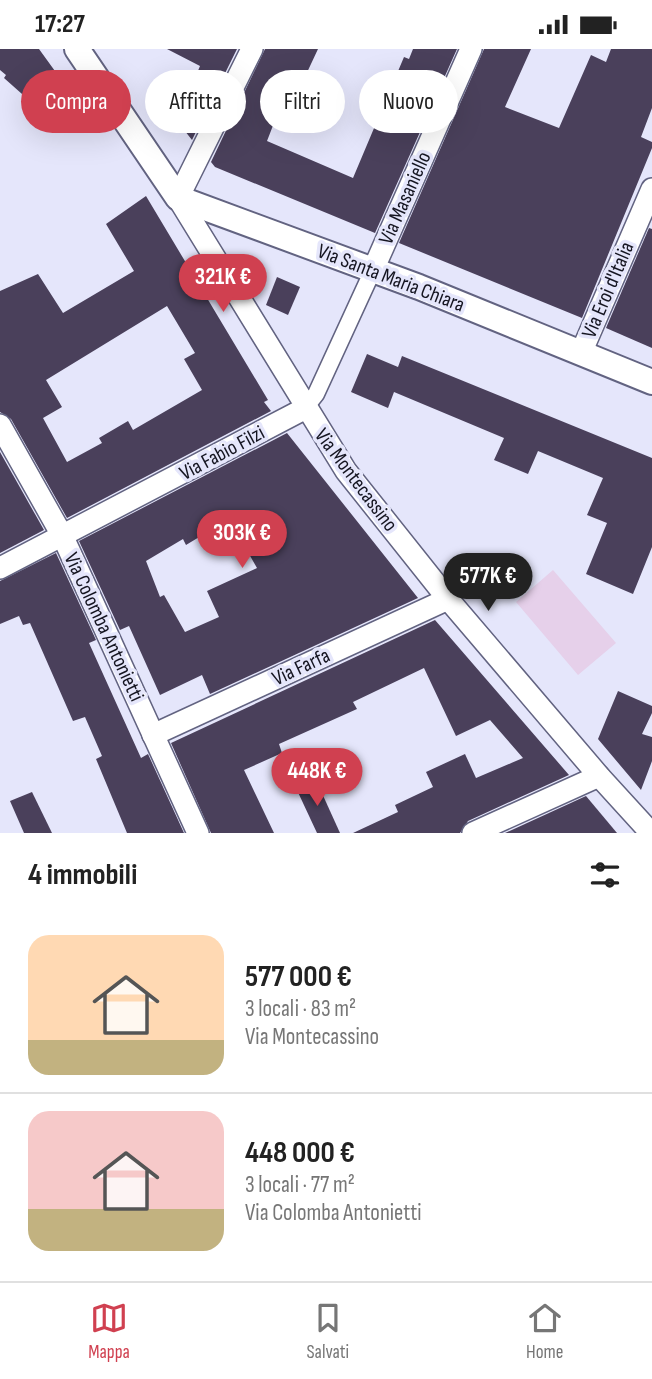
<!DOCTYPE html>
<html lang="it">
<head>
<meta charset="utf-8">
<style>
	body { margin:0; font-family:"Sofia Sans Condensed",sans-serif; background:#f6f6f6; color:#222; height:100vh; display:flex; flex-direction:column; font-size:26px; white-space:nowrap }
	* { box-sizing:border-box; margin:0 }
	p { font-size:23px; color:#767676 }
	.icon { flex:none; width:38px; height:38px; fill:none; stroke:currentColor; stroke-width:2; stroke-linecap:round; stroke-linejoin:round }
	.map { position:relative; height:784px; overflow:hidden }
	.drawer { display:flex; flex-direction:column; background:#fff; flex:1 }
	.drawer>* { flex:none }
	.hud { position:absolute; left:21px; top:21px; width:611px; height:63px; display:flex; gap:14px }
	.price { position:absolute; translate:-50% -60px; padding:0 16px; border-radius:24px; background:#d04050; color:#fff; font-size:23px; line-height:46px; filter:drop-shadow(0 2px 4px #0008) }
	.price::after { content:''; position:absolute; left:50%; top:42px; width:21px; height:16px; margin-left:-10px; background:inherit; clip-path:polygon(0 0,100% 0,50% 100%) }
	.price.selected { background:#222; color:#fff }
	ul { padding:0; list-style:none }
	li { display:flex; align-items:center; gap:21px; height:175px; padding:0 28px }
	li+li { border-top:2px solid #e0e0e0 }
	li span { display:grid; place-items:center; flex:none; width:196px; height:140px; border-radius:21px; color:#555 }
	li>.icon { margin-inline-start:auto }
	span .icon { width:84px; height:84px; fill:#fffc; stroke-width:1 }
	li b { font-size:30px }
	h2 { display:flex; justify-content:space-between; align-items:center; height:84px; padding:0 28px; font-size:30px }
	.chip { padding:0 24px; border-radius:32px; background:#fff; box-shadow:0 7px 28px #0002; font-size:24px; line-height:63px }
	.chip.selected { background:#d04050; color:#fff }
	.status { display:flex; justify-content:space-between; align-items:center; height:49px; padding:0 35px; background:#fff; direction:ltr }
	.status svg { height:19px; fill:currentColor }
	.tab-bar { display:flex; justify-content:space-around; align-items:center; height:98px; border-top:2px solid #e0e0e0; background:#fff; font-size:19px; color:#767676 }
	.tab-bar a { display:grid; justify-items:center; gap:4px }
	.tab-bar .selected { color:#d04050 }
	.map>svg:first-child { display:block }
	.green { fill:#e6d0ea }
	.building { fill:#4a405b; fill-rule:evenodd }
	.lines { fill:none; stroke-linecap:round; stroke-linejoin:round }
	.pedestrian-casing { stroke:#626381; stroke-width:19 }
	.minor-casing { stroke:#626381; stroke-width:24 }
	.tertiary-casing { stroke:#626381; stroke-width:28 }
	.pedestrian { stroke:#fff; stroke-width:16 }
	.minor { stroke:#fff; stroke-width:21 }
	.tertiary { stroke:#fff; stroke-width:24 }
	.labels { text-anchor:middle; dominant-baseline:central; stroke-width:7; stroke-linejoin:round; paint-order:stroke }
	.street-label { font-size:21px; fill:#151521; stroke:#e5e6fb }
</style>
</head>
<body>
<div class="status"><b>17:27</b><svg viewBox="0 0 49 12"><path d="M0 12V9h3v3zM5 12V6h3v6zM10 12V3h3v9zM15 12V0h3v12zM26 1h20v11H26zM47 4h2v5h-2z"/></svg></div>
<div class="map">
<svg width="652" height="784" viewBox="0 0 652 784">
	<rect width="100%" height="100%" fill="#e5e6fb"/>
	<polygon class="green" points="553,521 616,594 578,626 516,553"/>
	<g class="building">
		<polygon points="0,0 39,0 81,58 58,77 4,29 6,26 0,21"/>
		<polygon points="167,0 237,0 192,91 177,72 200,17"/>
		<polygon points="265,0 318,0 296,47 286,43 267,92 353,129 404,8 409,10 413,0 457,0 375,184 215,118 211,113"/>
		<polygon points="484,0 531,0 505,58 559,79 591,6 606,13 611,0 652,0 652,59 641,88 652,93 652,99 582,269 399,194"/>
		<path d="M146 147 268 351 264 353 271 362 67 469 11 370 0 363V242L38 225 63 264 134 222 106 175ZM167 257 195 304 184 310 202 341 133 381 128 372 99 389 102 394 67 413 43 369 62 358 46 331Z"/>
		<polygon points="649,179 652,180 652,299 606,279"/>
		<polygon points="277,228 300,238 288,266 266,256"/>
		<polygon points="367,305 398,318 402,307 652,409 652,498 633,545 586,525 607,474 587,466 603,429 538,402 528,425 494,411 504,389 394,343 388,359 351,343"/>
		<path d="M287 384 418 549 210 645 202 626 160 646 129 577 120 581 79 492ZM229 470 257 519 207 542 219 568 185 583 164 546 160 548 146 512 183 490 186 496Z"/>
		<polygon points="0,403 44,481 0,504"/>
		<polygon points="56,504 96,591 89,594 141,709 148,705 184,784 127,784 96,710 102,707 85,668 73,672 30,574 23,576 19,567 0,575 0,532"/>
		<polygon points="435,571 569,726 468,772 460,784 353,784 398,763 395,756 433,738 426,723 465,705 476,729 523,709 490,671 456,687 424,619 353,653 357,660 279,695 282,704 244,721 274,784 211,784 171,694"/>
		<polygon points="618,642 652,657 652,664 642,685 652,688 652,712 641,741 598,690"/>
		<polygon points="316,731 340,784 317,784 296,739"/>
		<polygon points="32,743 52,784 24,784 10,752"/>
		<polygon points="586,747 617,784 505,784"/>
	</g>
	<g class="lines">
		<g class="pedestrian-casing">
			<polyline id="pedestrian" points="304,360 316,345 373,221"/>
		</g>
		<g class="minor-casing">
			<g id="minor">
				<polyline points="252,0 178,149 346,422 448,550 599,727 651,784"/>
				<polyline points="373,221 471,0"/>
				<polyline points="581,304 652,140"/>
				<polyline points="0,376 63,488 198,784"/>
				<polyline points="0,519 304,360"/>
				<polyline points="153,686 448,550"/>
				<polyline points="473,784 599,727"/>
			</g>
		</g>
		<g class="tertiary-casing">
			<polyline id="tertiary" points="77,0 178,149 419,238 652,333"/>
		</g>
		<use href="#pedestrian" class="pedestrian"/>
		<use href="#minor" class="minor"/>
		<use href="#tertiary" class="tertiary"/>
	</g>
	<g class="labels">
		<g class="street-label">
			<text transform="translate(405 149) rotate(-66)">Via Masaniello</text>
			<text transform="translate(391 229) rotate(21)">Via Santa Maria Chiara</text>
			<text transform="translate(608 241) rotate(-67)">Via Eroi d'Italia</text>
			<text transform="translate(222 404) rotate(-28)">Via Fabio Filzi</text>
			<text transform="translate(356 431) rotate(53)">Via Montecassino</text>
			<text transform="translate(104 578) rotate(65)">Via Colomba Antonietti</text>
			<text transform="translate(301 618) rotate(-25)">Via Farfa</text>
		</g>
	</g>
</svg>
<b class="price" style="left:223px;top:265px">321K €</b>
<b class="price" style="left:242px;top:521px">303K €</b>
<b class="price selected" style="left:488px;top:564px">577K €</b>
<b class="price" style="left:317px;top:759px">448K €</b>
<div class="hud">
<a class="chip selected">Compra</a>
<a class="chip">Affitta</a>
<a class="chip">Filtri</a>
<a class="chip">Nuovo</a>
</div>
</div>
<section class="drawer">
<h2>4 immobili<svg class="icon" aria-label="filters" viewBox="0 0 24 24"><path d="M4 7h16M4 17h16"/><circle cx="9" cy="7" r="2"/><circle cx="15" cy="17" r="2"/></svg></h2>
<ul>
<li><span style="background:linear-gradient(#ffd9b3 75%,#c2b280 0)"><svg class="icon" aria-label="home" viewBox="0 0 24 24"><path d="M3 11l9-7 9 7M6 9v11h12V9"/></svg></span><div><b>577 000 €</b><p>3 locali · 83 m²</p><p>Via Montecassino</p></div></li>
<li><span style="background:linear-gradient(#f6c9c9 70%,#c2b280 0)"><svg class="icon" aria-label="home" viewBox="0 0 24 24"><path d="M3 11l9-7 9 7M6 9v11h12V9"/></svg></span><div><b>448 000 €</b><p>3 locali · 77 m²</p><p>Via Colomba Antonietti</p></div></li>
</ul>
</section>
<nav class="tab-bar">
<a class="selected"><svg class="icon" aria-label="map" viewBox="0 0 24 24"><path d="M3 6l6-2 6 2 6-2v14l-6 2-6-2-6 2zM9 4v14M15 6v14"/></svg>Mappa</a>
<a><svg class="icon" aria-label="saved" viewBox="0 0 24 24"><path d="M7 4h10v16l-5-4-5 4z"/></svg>Salvati</a>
<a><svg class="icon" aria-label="home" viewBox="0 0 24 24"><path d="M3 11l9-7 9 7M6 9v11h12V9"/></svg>Home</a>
</nav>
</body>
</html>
